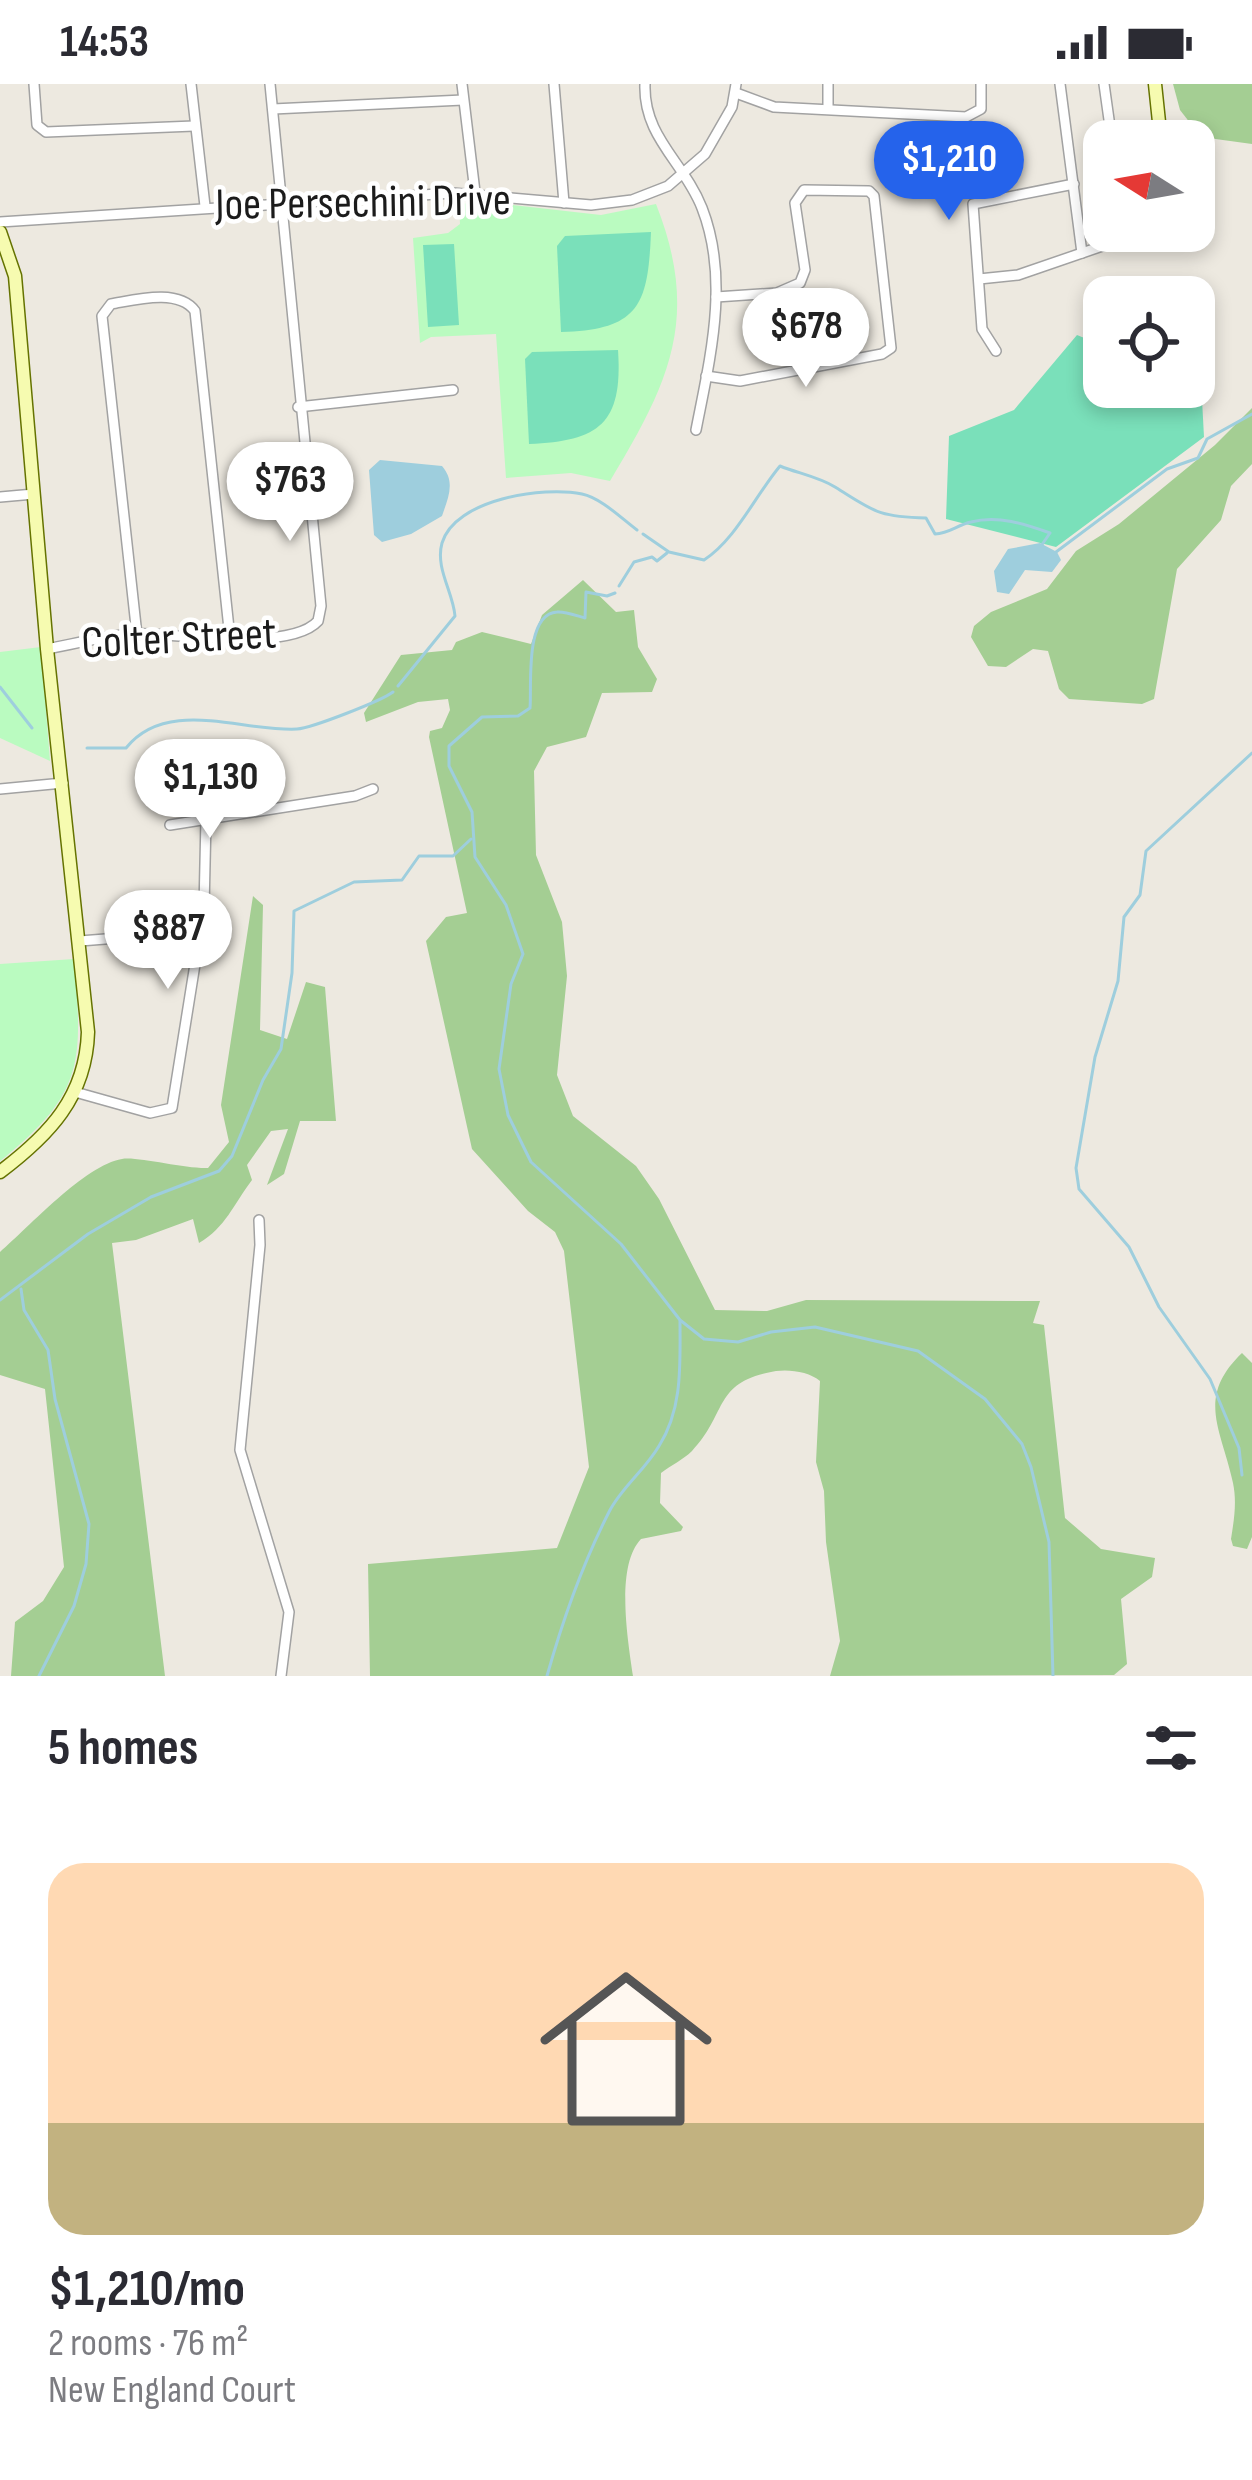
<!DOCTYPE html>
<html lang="en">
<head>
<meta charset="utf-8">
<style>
	body { margin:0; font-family:"Sofia Sans Condensed",sans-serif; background:#f2f2f3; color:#2b2b33; height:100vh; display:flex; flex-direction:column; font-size:45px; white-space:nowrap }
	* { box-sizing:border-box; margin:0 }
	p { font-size:39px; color:#7c7c81 }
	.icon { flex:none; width:66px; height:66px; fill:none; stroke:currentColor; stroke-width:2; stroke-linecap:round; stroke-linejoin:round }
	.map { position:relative; height:1592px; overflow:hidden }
	.panel { display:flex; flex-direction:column; background:#fff; flex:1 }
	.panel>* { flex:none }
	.needle { width:78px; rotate:281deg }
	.controls { position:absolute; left:1083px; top:36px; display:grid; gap:24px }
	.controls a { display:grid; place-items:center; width:132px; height:132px; border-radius:24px; background:#fff; box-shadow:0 6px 18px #0003; font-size:60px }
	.price { position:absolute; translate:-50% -102px; padding:0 27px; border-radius:42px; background:#fff; color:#222; font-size:39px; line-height:78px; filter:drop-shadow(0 3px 6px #0008) }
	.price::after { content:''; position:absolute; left:50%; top:72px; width:36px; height:27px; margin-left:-18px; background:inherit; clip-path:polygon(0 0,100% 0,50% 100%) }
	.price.on { background:#2563eb; color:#fff }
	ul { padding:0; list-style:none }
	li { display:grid; align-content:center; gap:24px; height:636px; padding:0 48px }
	li span { display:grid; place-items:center; height:372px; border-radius:36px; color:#555 }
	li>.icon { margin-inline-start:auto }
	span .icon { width:216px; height:216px; fill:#fffc; stroke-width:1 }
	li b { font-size:51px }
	h2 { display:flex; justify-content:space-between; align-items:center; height:144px; padding:0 48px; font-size:51px }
	.status { display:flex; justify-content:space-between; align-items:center; height:84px; padding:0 60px; background:#fff; direction:ltr }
	.status svg { height:33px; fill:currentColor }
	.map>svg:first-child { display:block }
	.forest { fill:#a4ce93 }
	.park { fill:#bafbc0 }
	.pitch { fill:#7ae0ba }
	.water { fill:#9ecedd }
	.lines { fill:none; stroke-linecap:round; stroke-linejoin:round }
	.stream { stroke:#9ecedd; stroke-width:3 }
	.street-casing { stroke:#a2a2a2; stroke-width:12 }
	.secondary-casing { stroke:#657301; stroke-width:15 }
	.street { stroke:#fff; stroke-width:9 }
	.secondary { stroke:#f6fbb0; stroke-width:12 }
	.labels { text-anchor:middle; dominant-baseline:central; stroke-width:9; stroke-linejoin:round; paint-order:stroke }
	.street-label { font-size:45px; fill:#1b1b1b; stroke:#fff }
</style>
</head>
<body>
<div class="status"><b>14:53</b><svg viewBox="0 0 49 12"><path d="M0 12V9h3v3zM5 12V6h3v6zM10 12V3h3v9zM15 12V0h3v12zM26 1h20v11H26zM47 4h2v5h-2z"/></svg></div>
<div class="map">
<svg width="1252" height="1592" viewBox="0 0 1252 1592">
	<rect width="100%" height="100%" fill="#ede9e0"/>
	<g class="forest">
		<polygon points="1173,0 1252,0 1252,60 1201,53 1180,26"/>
		<polygon points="1252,324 1252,380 1231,402 1221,436 1177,485 1154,615 1142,620 1069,615 1059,605 1048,567 1033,565 1006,583 988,582 971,553 974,542 991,528 1047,505 1076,467 1119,440 1215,361"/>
		<path d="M583 496 616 528 634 526 638 563 657 595 652 608 602 609 586 653 547 663 534 687 536 771 562 838 567 892 557 991 573 1032 636 1082 659 1115 715 1226 767 1227 806 1216 1040 1217 1033 1239 1044 1241 1065 1434 1101 1465 1155 1474 1152 1493 1121 1515 1127 1580 1114 1591 830 1592 840 1557 826 1458 824 1407 816 1378 820 1297C810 1288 790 1285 776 1287 712 1298 729 1328 692 1367 683 1376 671 1381 661 1389L660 1419 683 1443 681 1447 641 1455C615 1482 628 1557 633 1592H370L368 1480 557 1464 589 1383 564 1167 555 1148 528 1127 472 1065 426 857 446 833 467 829 429 653 430 647 442 644 450 626 448 615 418 618 366 638 364 629 401 571 452 566 456 558 482 548 531 560 542 531Z"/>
		<path d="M253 812 263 821 260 946 287 955 306 898 325 903 336 1037H300L284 1090 267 1101 288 1045 271 1047 247 1081 252 1096C233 1121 226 1143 199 1159L193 1135 136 1156 112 1159 165 1592H11L15 1538 43 1517 64 1483 45 1305 0 1291V1168C29 1143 85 1081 122 1075 136 1072 185 1085 208 1084L229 1058 221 1021Z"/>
		<path d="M1242 1269 1252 1279V1453L1247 1465 1233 1462 1231 1455C1234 1436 1237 1418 1233 1399 1222 1346 1195 1314 1242 1269Z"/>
	</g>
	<g class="park">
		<path d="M485 118 601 131 656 120C701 234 669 299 610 397L571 389 506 394 496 250 431 253 420 259 413 154 448 149 460 140 459 120Z"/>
		<polygon points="41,563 50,677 0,654 0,568"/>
		<path d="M74 875C83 979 84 1009 0 1077V880Z"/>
	</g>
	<g class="pitch">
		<path d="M651 148C648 220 640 246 561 248L557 162 565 152Z"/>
		<polygon points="454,160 459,241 428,243 423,161"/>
		<polygon points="1197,221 1204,353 1056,463 946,435 949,352 1014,326 1077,251 1104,262 1104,303 1194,303"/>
		<path d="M618 266C623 340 599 357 529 360L525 275 532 268Z"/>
	</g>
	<g class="water">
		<path d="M380 376 442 382C456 398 448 414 442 432L411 450 382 458 374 451 369 386Z"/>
		<polygon points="1040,459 1057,468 1061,476 1052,488 1025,486 1009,510 997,508 994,487 1008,465"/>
	</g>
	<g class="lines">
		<g class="stream">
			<path d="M643 450 669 468 704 476C736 455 755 412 780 382 797 389 819 393 835 403 874 427 877 433 926 434L935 450C950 449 957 441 971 438 998 431 1025 440 1050 449L1041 462"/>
			<polyline points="1056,468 1167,385 1198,374 1207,355 1252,330"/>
			<polyline points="619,502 634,478 652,473 657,477 667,469"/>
			<path d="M615 509 607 512 586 508 585 534C577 532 565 527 557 528 524 530 532 603 530 624L518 632 482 633 449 662V682L472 728 475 773 506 821 523 870 511 900 499 985 508 1031 531 1078 621 1160 680 1236 704 1255 738 1258 771 1248 815 1243 918 1267 985 1315 1022 1360 1031 1383 1049 1458 1053 1592"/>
			<path d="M398 602 455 532C453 508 435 484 442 459 455 415 543 402 582 410 601 414 621 434 637 446"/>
			<polyline points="0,603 32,644"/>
			<path d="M87 664H126C167 613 242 648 297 645 312 644 381 617 393 608"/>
			<polyline points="21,1205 24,1226 48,1266 55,1315 89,1440 86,1480 74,1522 39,1592"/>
			<polyline points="0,1216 88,1150 151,1113 219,1087 232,1072 263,996 281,965 292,889 294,827 354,798 402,796 419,772 453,772 471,755"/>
			<polyline points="1242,1391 1239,1364 1210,1295 1159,1223 1129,1163 1079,1105 1076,1084 1095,973 1118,897 1124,833 1140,811 1146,767 1252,669"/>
			<path d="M547 1592C563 1535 582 1481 609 1428 621 1404 645 1386 659 1362 683 1324 680 1280 680 1237"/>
		</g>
		<g class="street-casing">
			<g id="street">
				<polyline points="34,0 37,41 46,48 194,42"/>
				<polyline points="191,0 205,122"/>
				<polyline points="462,0 475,108"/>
				<polyline points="554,0 564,119"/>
				<path d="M645 0C643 53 684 78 702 124 730 196 710 274 696 346"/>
				<polyline points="1060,0 1082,169"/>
				<polyline points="1104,0 1112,57"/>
				<polyline points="736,9 774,23 966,33 981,25 981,0"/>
				<polyline points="828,24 828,0"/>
				<polyline points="273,25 463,16"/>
				<polyline points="0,138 453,109 591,121 632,116 668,102 705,70 732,23 736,0"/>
				<polyline points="979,195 1018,191 1146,147"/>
				<polyline points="996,267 982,245 973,120 1074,100"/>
				<polyline points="706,292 740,297 882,270 891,264 874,112 869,107 804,106 795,119 805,186 800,199 777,209 716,213"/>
				<polyline points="298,323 453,306"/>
				<polyline points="0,413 34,410"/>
				<path d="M137 551 102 232 111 220C135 216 178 204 195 227L230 554"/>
				<path d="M47 565C79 559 118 548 151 550 188 552 292 566 318 537L321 522 270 0"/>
				<polyline points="0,705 63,699"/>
				<polyline points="170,741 355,712 373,705"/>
				<polyline points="80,857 168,850 198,857"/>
				<polyline points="75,1008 150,1029 172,1024 204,824 206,735"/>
				<polyline points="259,1136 260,1161 240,1366 289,1528 281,1592"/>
			</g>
		</g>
		<g class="secondary-casing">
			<g id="secondary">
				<polyline points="1155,0 1161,57"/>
				<path d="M0 148 15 192 47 565 88 948C86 1013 49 1051 0 1088"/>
			</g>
		</g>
		<use href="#street" class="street"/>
		<use href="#secondary" class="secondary"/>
	</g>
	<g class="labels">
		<g class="street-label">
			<text transform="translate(363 119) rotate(-1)">Joe Persechini Drive</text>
			<text transform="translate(179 555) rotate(-3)">Colter Street</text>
		</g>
	</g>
</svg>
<div class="controls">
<a><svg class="needle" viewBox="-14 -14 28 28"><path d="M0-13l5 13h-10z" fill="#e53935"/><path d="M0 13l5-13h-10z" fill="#7c7c81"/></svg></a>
<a><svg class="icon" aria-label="locate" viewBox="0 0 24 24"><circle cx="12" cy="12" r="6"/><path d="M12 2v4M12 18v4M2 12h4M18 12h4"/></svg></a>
</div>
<b class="price on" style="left:949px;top:139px">$1,210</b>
<b class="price" style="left:806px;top:306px">$678</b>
<b class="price" style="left:290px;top:460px">$763</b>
<b class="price" style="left:210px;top:757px">$1,130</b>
<b class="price" style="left:168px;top:908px">$887</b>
</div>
<section class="panel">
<h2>5 homes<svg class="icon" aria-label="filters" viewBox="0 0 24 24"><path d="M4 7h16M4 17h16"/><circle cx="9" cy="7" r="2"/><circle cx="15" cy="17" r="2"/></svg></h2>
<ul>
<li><span style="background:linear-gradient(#ffd9b3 70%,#c2b280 0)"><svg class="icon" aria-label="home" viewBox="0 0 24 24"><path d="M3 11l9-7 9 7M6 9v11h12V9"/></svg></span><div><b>$1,210/mo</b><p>2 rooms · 76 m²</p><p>New England Court</p></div></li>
</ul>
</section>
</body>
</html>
